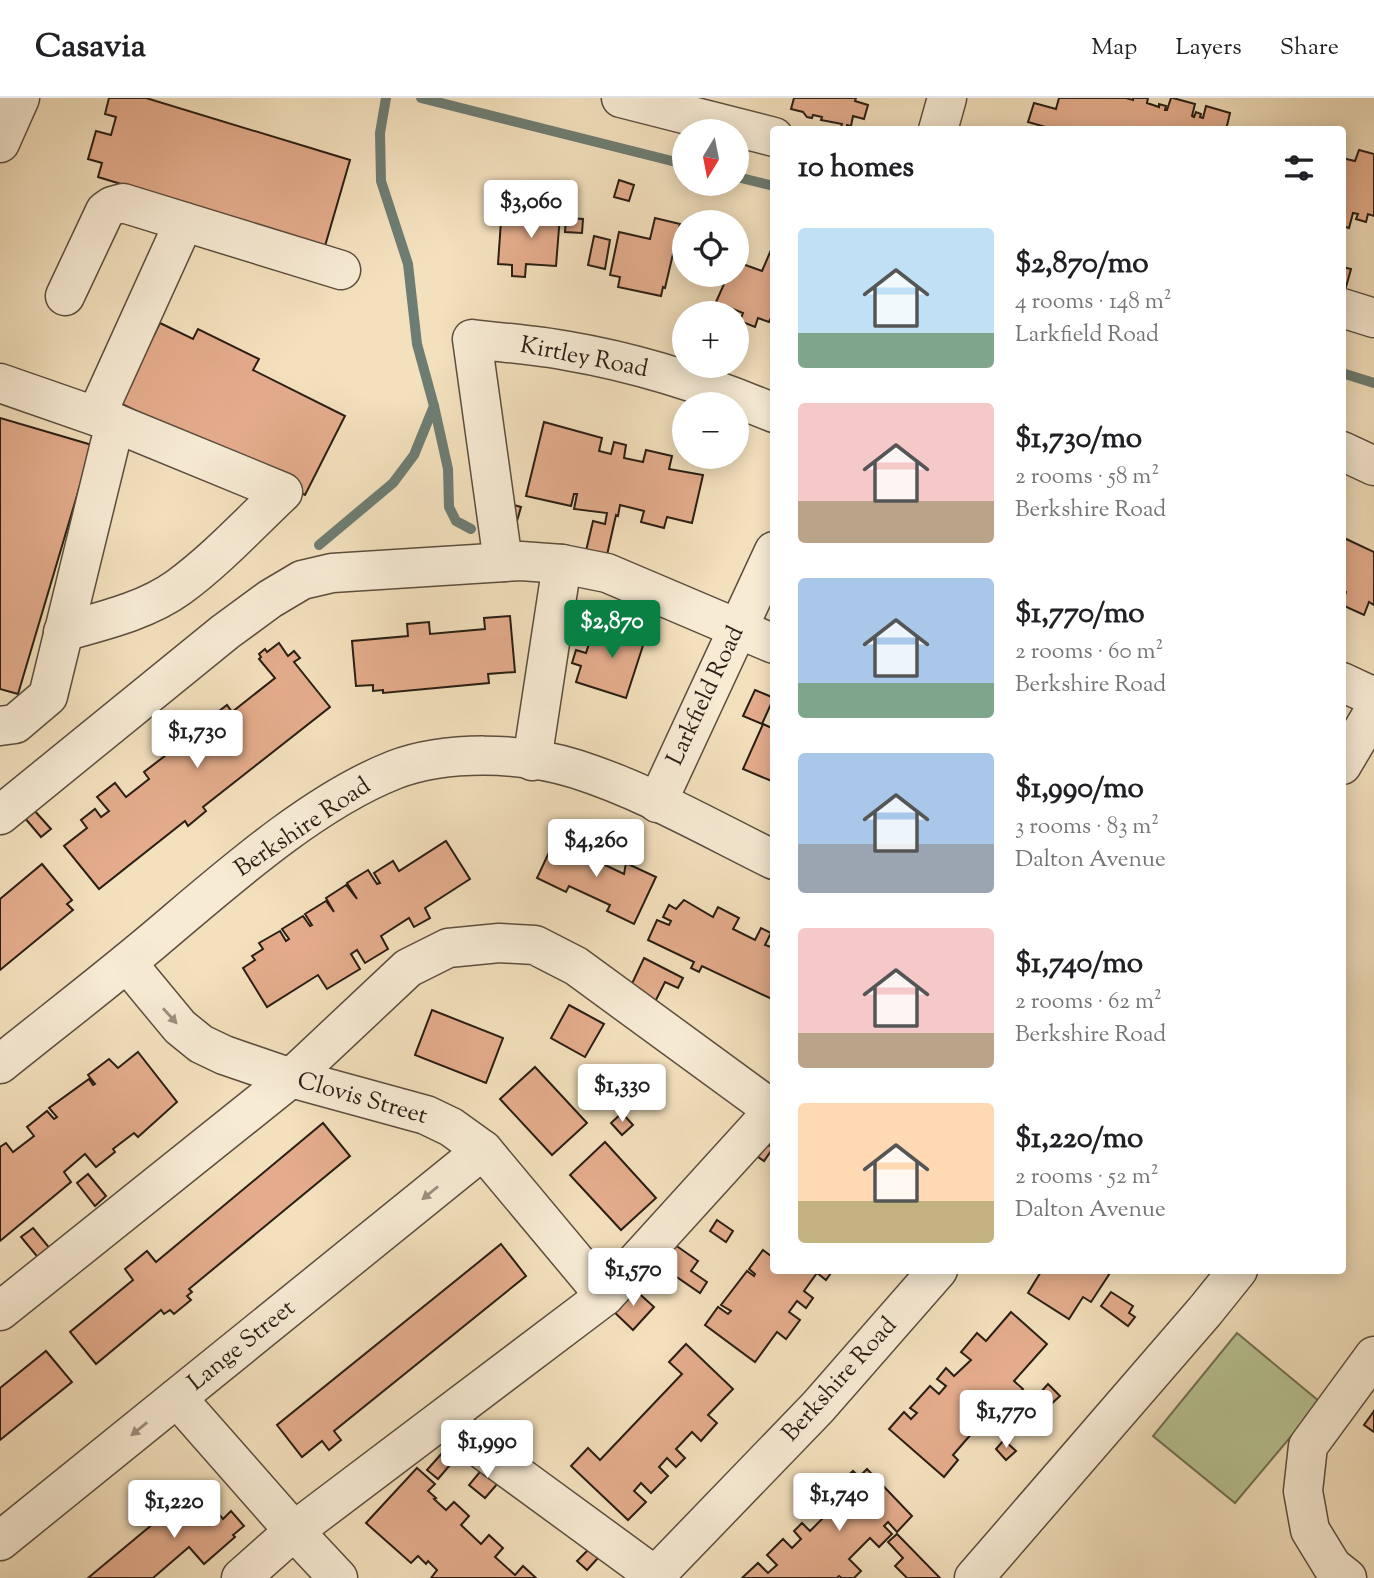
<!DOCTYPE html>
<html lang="en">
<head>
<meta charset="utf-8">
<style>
	body { margin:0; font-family:"Sorts Mill Goudy",serif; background:#f2f2f2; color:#202124; height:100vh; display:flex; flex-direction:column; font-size:26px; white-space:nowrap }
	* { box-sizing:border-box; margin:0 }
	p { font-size:23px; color:#757577 }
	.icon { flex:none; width:38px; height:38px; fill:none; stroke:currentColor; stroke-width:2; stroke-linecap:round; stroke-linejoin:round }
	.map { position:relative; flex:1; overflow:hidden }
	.panel { position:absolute; left:770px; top:28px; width:576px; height:1148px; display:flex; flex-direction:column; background:#fff; border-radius:7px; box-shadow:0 4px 18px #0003 }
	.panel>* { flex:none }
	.needle { width:46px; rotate:190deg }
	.tools { position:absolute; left:672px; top:21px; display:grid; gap:14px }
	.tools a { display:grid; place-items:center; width:77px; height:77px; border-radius:50%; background:#fff; box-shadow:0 4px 18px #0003; font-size:35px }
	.price { position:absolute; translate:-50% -60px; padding:0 16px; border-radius:7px; background:#fff; color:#222; font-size:23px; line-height:46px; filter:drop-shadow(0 2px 4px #0008) }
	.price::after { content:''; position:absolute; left:50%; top:42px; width:21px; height:16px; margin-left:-10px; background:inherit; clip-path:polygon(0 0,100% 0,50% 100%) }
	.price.on { background:#0b8043; color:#fff }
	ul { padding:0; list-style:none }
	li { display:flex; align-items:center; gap:21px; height:175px; padding:0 28px }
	li span { display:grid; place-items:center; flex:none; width:196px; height:140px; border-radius:7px; color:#555 }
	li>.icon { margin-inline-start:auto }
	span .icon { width:84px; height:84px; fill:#fffc; stroke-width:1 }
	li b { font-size:30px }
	h2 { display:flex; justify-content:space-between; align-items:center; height:84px; padding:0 28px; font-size:30px }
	header { display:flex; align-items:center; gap:42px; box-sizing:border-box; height:98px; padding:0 35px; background:#fff; border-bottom:2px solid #e0e0e0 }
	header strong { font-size:33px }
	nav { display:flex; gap:38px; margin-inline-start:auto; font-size:24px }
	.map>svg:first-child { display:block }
	.green { fill:#b8c393; stroke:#717054; stroke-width:2 }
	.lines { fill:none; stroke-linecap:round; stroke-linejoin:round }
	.stream { stroke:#6e7d73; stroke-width:10 }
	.building { fill:#e4ac8c; stroke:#2a1e14; stroke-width:2 }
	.minor-casing { stroke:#5c4e3e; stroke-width:41 }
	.minor { stroke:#f7ebd4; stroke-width:38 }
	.oneway { fill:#9b8f7e }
	.labels { text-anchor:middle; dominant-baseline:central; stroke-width:5; stroke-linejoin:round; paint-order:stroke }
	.street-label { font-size:24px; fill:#2a1e14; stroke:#f7ebd4 }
</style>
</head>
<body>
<header>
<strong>Casavia</strong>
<nav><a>Map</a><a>Layers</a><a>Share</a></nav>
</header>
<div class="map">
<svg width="1374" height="1480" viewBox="0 0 1374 1480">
	<rect width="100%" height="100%" fill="#f3e0bd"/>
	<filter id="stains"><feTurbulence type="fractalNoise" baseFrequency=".00286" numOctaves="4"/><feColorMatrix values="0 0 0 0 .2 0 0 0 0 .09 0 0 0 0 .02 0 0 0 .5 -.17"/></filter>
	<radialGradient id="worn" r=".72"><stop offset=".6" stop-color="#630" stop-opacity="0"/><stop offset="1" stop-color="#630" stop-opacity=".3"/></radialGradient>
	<polygon class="green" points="1237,1235 1320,1304 1235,1405 1153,1338"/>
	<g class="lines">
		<g class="stream">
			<polyline points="386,0 380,35 381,83 408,166 417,246 434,308 448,371 449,409 456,423 471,431"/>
			<polyline points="421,0 684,66"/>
			<polyline points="737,79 774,88"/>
			<polyline points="1342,275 1374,285"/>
			<polyline points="319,447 393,385 414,357 434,308"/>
		</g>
	</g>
	<g class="building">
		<polygon points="109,0 146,0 350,62 325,148 98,79 102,65 88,61 96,33 111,37 116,19 105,16"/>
		<polygon points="794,0 856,0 855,3 868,7 864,21 853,18 851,28 847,27 847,30 841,29 842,26 821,22 822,19 813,17 812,20 807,19 803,14 791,11"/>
		<polygon points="1059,0 1126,0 1133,2 1133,0 1148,0 1147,5 1159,9 1159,6 1166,8 1165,12 1167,12 1171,0 1173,0 1195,6 1192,18 1194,19 1196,14 1201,16 1200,19 1203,20 1206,8 1230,15 1226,32 1056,32 1028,24 1034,5 1056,11"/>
		<polygon points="1359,52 1374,56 1374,118 1368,116 1366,124 1356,121 1358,116 1353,115 1349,130 1342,128 1342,60 1355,63"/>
		<polygon points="619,82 634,87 629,103 614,99"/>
		<polygon points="536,103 561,105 556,168 526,166 525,179 512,178 512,167 498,166 501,123 533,125"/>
		<polygon points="566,120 583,121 582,135 565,134"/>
		<polygon points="655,120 680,126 665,190 663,189 661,198 618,189 620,179 610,177 619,134 650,141"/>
		<polygon points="594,138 610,142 605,171 588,167"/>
		<polygon points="771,152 774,153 774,214 769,224 758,220 755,229 740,223 743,215 716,204 728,177 737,177 737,164 762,173"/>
		<polygon points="1342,169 1351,171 1346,189 1342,188"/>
		<polygon points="160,225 193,241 198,231 259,261 253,272 345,318 305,397 120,305"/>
		<polygon points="0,320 92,347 18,596 0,591"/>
		<polygon points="544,324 602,340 599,353 611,356 614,344 626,347 624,360 643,364 646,352 672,358 669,371 703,377 692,425 667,419 664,430 641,424 644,413 620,407 618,418 616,417 607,457 586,453 593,423 605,426 607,415 574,411 577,396 574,396 571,408 526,398"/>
		<polygon points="507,405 521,409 517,423 503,419"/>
		<polygon points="1342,439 1374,454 1374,507 1369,504 1364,517 1342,507 1346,494 1342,492"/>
		<polygon points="510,518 515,574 488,576 489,585 383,595 383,592 373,593 373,587 356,588 352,543 408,538 407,526 429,524 430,536 485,531 484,520"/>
		<polygon points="625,522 649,529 626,600 576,584 581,568 572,565 576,552 586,555 593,533 618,542"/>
		<polygon points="279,545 288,558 294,553 300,560 294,564 330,609 203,709 206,713 188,728 185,723 99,791 64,748 87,730 81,722 95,711 101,719 109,713 97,699 115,685 126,699 149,681 144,674 166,657 162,652 175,641 184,652 193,646 186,637 189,635 185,630 199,619 209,633 211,631 205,624 227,607 232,614 275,580 259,561 261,559 259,556 265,551 267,554"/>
		<polygon points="755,592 774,600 774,607 771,606 762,626 743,618"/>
		<polygon points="763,626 774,631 774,684 743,671"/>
		<polygon points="33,711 51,731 41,739 24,719"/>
		<polygon points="558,735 588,749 584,757 624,776 626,765 656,779 634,826 607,813 610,807 569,788 566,794 537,780"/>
		<polygon points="446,743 470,781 425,810 430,820 414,829 409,820 381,838 388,851 365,865 357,852 351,856 360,871 327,891 318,877 267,909 243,870 255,862 252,858 263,851 259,845 280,833 286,843 289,841 282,831 303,818 310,828 312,827 305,816 326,803 334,814 326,800 346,787 357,801 347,785 368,772 377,786 380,785 374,775 393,763 399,773"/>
		<polygon points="42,766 72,802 67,806 73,812 0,872 0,801"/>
		<polygon points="684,802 713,819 718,809 739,820 733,831 755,842 761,830 771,835 765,847 774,850 774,902 702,868 699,874 691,870 694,864 648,842 657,822 669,827 671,823 663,819 669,807 676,811"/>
		<polygon points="644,860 683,880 678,890 665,884 655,904 629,892"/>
		<polygon points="569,907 604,926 585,959 551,940"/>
		<polygon points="432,912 503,940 486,985 415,957"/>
		<polygon points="138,954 177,1004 138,1039 134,1035 113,1051 115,1054 96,1069 85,1056 64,1074 71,1084 0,1143 0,1049 6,1045 13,1054 34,1038 27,1029 47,1013 54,1021 57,1019 49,1010 89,981 93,987 95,986 88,977 109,961 118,970"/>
		<polygon points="535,969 587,1025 552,1057 500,1001"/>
		<polygon points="622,1015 633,1027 622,1037 611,1025"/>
		<polygon points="323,1025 350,1058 189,1191 192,1194 187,1198 191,1202 174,1216 170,1212 164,1216 161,1212 96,1266 70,1234 133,1182 125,1171 147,1153 156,1164"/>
		<polygon points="760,1042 773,1050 764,1063 752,1055"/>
		<polygon points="605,1044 656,1100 621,1132 570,1077"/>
		<polygon points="88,1076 106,1098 95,1108 77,1085"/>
		<polygon points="717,1122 733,1133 726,1144 710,1133"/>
		<polygon points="33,1130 52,1153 40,1162 21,1139"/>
		<polygon points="668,1142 698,1163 691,1173 707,1184 700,1195 652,1162"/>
		<polygon points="501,1146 526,1178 334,1333 341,1342 329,1352 322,1343 302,1359 277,1327"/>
		<polygon points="763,1152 771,1158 774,1153 774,1172 833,1172 826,1182 817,1175 804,1193 813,1200 806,1210 797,1203 789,1214 800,1222 786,1241 777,1234 755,1264 705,1227 718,1209 728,1216 731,1213 721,1207 747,1173 754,1178 755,1176 749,1171"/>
		<polygon points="1042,1172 1112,1172 1091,1204 1083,1199 1069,1221 1028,1195"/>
		<polygon points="632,1189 654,1209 633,1232 611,1211"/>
		<polygon points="1111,1194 1133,1208 1129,1215 1135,1219 1128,1228 1101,1208"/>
		<polygon points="1011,1214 1047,1246 1014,1283 1023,1291 1007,1309 998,1301 990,1310 995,1314 982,1330 979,1327 953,1357 958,1362 944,1379 889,1331 904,1314 911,1321 917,1315 910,1310 930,1288 939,1296 946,1288 937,1281 946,1270 954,1278 971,1262 961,1254 977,1235 986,1243"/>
		<polygon points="686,1246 733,1291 708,1317 717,1325 701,1343 692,1334 676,1351 685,1360 676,1369 667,1360 659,1369 668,1378 651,1395 641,1385 634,1393 646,1404 628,1422 571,1368 588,1350 600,1362 682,1276 669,1264"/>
		<polygon points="46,1253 72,1284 0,1342 0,1290"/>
		<polygon points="1048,1286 1060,1298 1050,1307 1039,1296"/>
		<polygon points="1374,1313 1374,1334 1364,1327"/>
		<polygon points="1004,1342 1016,1353 1006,1362 996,1351"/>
		<polygon points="451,1345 461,1354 438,1381 427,1372"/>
		<polygon points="489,1363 505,1377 485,1400 469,1387"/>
		<polygon points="417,1370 435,1386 428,1393 436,1400 434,1401 446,1412 454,1404 469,1418 461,1427 481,1446 489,1437 503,1450 495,1459 515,1477 523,1468 536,1480 431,1480 437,1472 428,1463 426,1466 418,1458 411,1465 366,1425"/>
		<polygon points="867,1371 912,1418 897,1434 888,1424 884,1428 892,1436 879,1449 870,1440 849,1461 861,1473 854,1480 842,1480 839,1478 837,1480 742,1480 758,1465 768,1475 777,1467 767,1457 783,1441 792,1450 801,1441 794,1433 802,1425 810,1433 827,1416 819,1408 836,1391 845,1400 853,1392 843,1382 853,1373 859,1379"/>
		<polygon points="196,1390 223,1421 231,1413 244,1428 233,1437 235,1439 204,1466 189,1449 153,1480 88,1480"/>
		<polygon points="897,1436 940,1480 907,1480 895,1468 903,1460 888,1444"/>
		<polygon points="589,1451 598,1460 587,1472 577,1463"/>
	</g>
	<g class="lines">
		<g class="minor-casing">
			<g id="minor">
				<polyline points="621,0 774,39"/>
				<polyline points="938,32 947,0"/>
				<polyline points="0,45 20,0"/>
				<polyline points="65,198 105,113 112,108 123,105 341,172"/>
				<polyline points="1342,210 1374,220"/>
				<polyline points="0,285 115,325 48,598 15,626 0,628"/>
				<polyline points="96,318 184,124"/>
				<polyline points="1342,353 1374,368"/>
				<path d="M503 464 472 241C504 245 536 247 568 253 639 265 707 287 774 315"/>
				<path d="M63 534C102 523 146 513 179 489 217 461 249 426 283 394L115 325"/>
				<polyline points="1342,584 1374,599"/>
				<polyline points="532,663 562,466"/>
				<polyline points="1342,667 1374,613"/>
				<polyline points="657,705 774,453"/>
				<polyline points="0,717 225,534 270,501 302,482 332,475 521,463 562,466 607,475 774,546"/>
				<polyline points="127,865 180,929 201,946 224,957 291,980 426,1017 451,1029 483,1052 605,1198"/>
				<path d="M0 966C51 925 103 885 153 843 222 785 310 705 394 672 447 652 522 654 576 671 645 693 709 730 774 762"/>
				<polyline points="0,1213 291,980 408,870 448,850 499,845 535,847 576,868 773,1012"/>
				<polyline points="177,1300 294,1433 338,1480"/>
				<polyline points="442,1322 658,1480"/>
				<polyline points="0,1443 483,1052"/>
				<polyline points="241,1480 294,1433 605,1198 774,1012"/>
				<polyline points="653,1480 818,1309 938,1172"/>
				<polyline points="974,1480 1205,1213 1238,1172"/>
				<polyline points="1347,1480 1332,1468 1310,1432 1303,1393 1308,1348 1374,1258"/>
			</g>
		</g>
		<use href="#minor" class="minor"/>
	</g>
	<defs><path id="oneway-solid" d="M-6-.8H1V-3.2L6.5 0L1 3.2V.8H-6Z" transform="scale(1.75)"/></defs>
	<g class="oneway">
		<use href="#oneway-solid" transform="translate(170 918) rotate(48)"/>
		<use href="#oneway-solid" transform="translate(430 1095) rotate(141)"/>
		<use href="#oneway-solid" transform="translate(139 1331) rotate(141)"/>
	</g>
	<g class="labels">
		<g class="street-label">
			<text transform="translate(584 260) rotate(11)">Kirtley Road</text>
			<text transform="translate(706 598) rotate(-65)">Larkfield Road</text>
			<text transform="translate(303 730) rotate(-34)">Berkshire Road</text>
			<text transform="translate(362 1001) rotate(16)">Clovis Street</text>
			<text transform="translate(242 1248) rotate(-39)">Lange Street</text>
			<text transform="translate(840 1282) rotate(-48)">Berkshire Road</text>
		</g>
	</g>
	<rect width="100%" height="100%" filter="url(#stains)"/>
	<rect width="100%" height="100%" fill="url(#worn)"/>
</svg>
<div class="tools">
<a><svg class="needle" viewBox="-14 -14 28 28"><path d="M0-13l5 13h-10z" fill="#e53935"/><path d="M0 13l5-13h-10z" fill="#757577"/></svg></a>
<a><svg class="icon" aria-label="locate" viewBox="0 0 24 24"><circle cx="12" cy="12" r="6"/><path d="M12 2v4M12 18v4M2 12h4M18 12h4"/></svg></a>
<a>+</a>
<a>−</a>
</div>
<b class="price" style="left:531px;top:142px">$3,060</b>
<b class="price on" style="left:612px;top:562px">$2,870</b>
<b class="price" style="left:197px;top:672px">$1,730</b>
<b class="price" style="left:596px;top:781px">$4,260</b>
<b class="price" style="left:622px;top:1026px">$1,330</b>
<b class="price" style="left:633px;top:1210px">$1,570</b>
<b class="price" style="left:1006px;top:1352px">$1,770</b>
<b class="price" style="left:487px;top:1382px">$1,990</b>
<b class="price" style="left:839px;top:1435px">$1,740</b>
<b class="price" style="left:174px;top:1442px">$1,220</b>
<section class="panel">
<h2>10 homes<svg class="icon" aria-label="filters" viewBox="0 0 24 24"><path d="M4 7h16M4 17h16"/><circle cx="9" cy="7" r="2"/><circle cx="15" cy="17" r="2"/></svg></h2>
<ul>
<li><span style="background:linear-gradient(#bfe0f5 75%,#7fa58c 0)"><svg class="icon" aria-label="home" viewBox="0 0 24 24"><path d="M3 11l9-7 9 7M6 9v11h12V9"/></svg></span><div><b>$2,870/mo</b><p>4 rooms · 148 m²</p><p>Larkfield Road</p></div></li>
<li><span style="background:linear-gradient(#f6c9c9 70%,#b9a48a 0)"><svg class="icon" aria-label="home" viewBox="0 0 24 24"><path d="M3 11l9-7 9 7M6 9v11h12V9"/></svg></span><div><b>$1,730/mo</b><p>2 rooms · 58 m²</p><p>Berkshire Road</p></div></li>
<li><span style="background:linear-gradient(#a9c7e8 75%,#7fa58c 0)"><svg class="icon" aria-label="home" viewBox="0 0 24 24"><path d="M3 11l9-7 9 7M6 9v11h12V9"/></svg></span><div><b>$1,770/mo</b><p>2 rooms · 60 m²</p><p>Berkshire Road</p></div></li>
<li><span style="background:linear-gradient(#a9c7e8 65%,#9aa5b1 0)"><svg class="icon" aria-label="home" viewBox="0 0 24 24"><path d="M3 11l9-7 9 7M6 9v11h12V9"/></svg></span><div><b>$1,990/mo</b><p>3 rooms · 83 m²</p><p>Dalton Avenue</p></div></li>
<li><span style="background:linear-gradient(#f6c9c9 75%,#b9a48a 0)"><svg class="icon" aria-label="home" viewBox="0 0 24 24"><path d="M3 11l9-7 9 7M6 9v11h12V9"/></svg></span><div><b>$1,740/mo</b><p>2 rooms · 62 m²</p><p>Berkshire Road</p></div></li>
<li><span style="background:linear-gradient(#ffd9b3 70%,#c2b280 0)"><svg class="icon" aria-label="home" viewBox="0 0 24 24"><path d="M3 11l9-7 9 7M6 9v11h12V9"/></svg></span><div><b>$1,220/mo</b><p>2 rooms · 52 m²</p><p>Dalton Avenue</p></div></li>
</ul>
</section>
</div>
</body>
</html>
